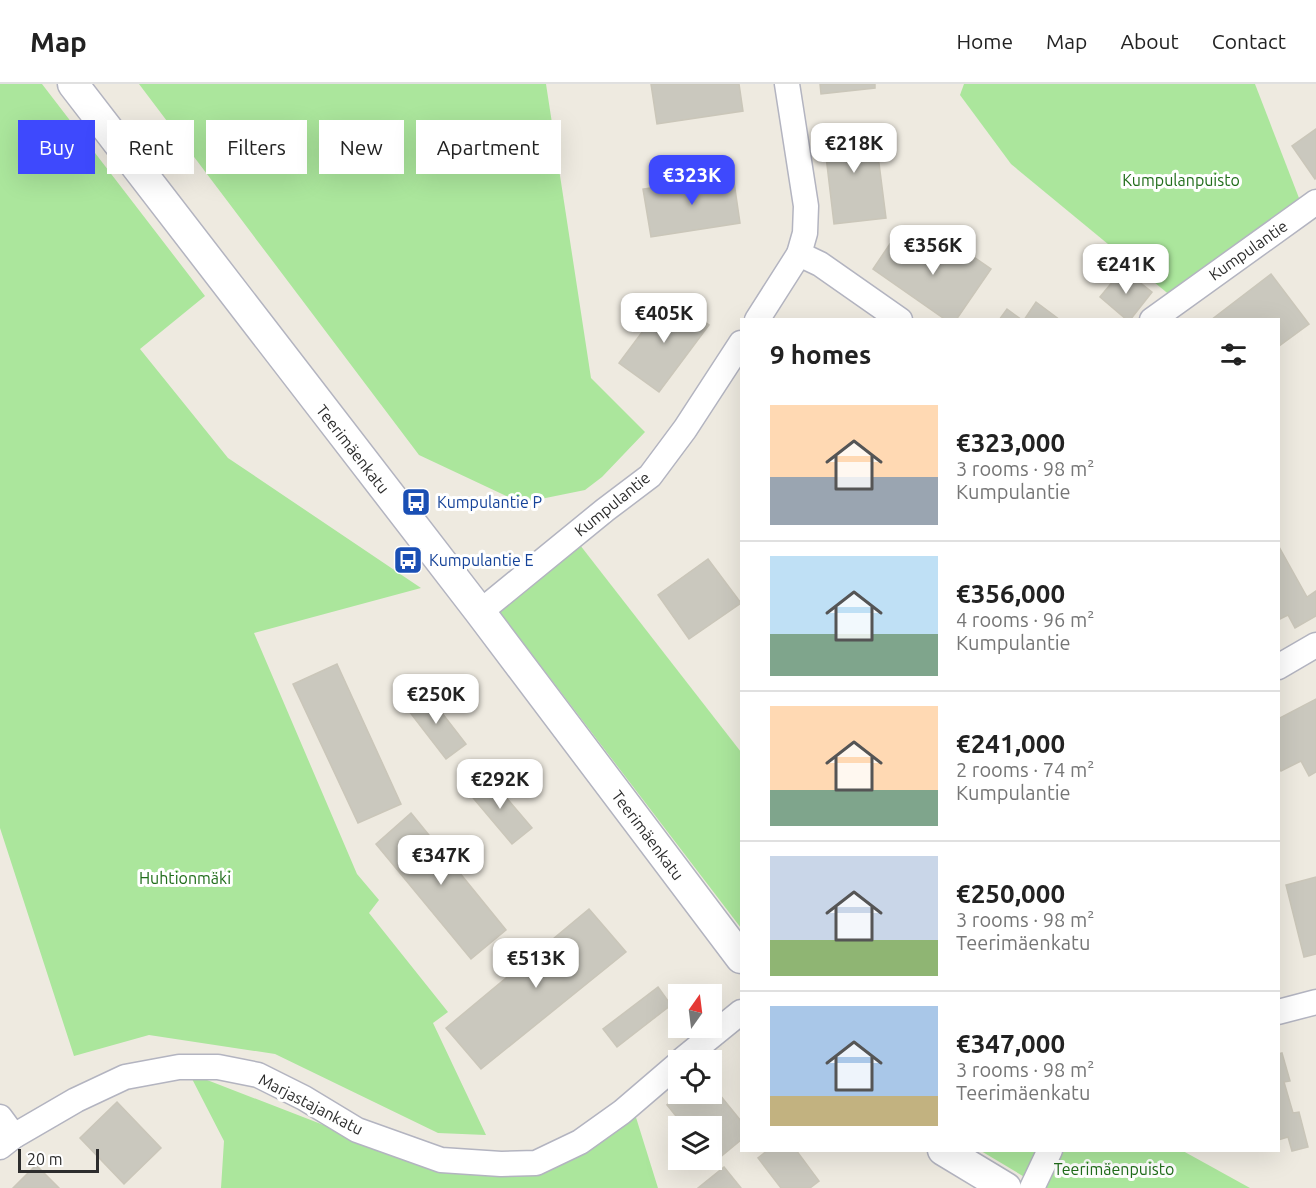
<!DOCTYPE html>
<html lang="en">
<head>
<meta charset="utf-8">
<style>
	body { margin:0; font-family:Ubuntu,sans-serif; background:#f2f2f2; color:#222; height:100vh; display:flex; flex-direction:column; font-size:22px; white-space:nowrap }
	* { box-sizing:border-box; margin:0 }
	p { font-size:20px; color:#767676 }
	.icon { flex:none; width:33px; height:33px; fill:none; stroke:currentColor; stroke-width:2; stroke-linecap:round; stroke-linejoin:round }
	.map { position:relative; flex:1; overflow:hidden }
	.details { position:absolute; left:740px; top:234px; width:540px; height:834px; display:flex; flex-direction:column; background:#fff; border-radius:0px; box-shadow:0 6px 24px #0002 }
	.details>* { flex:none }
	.top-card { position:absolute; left:18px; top:36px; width:570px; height:54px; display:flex; gap:12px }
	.needle { width:39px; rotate:14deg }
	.fabs { position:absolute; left:668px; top:900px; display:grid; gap:12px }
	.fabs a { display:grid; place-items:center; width:54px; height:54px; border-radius:0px; background:#fff; box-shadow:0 6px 24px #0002; font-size:30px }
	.scale { position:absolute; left:18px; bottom:15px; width:81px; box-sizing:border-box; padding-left:6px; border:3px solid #2d2d2d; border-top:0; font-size:16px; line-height:21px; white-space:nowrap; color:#2d2d2d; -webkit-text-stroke:4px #fff; paint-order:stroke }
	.price { position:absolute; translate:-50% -51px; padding:0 14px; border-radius:12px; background:#fff; color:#222; font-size:20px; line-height:39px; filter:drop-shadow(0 2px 3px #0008) }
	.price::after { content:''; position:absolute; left:50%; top:36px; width:18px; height:14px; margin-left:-9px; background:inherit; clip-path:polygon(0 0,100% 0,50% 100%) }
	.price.on { background:#3e49fd; color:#fff }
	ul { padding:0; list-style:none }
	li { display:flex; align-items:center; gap:18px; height:150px; padding:0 30px }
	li+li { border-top:2px solid #e0e0e0 }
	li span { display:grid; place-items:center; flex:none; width:168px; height:120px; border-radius:0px; color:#555 }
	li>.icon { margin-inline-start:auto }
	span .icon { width:72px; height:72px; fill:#fffc; stroke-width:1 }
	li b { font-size:26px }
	h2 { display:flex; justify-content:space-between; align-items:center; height:72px; padding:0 30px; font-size:26px }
	.chip { padding:0 21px; border-radius:0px; background:#fff; box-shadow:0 6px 24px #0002; font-size:21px; line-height:54px }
	.chip.on { background:#3e49fd; color:#fff }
	header { display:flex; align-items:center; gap:36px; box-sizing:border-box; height:84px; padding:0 30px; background:#fff; border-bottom:2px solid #e0e0e0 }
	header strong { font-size:28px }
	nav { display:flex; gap:33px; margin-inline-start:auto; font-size:21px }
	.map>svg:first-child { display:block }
	.green { fill:#abe69c }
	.building { fill:#cac8be; stroke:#cac6b9; stroke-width:1.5 }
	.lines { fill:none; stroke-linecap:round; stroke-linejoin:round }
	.minor-casing { stroke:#b3b4c0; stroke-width:27 }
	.tertiary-casing { stroke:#b3b4c0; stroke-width:33 }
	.minor { stroke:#fff; stroke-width:24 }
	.tertiary { stroke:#fff; stroke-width:30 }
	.labels { text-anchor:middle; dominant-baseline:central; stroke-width:6; stroke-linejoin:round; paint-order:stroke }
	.park-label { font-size:16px; fill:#206d1a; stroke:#fff }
	.street-label { font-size:16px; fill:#2d2d2d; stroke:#fff }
	.transit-label { font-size:16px; fill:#164399; stroke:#fff; text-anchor:start }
</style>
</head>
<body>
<header>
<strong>Map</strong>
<nav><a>Home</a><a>Map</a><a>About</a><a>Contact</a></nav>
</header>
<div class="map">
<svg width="1316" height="1104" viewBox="0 0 1316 1104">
	<rect width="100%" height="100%" fill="#eeeae0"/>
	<g class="green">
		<polygon points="0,0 42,0 205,212 140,265 228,374 421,504 254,549 357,790 379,816 369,829 448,928 433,939 486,1051 438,1049 275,970 149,951 74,972 0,744"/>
		<polygon points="139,0 546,0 591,294 645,348 602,393 585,406 521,419 419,371"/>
		<polygon points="964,0 1255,0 1304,127 1177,217 1011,80 960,11"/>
		<polygon points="573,452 741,668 741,844 492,518"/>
		<polygon points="189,989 352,1052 496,1087 634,1027 658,1104 221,1104 224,1057"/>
		<polygon points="981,1067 1183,1067 1250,1104 1043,1104"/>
	</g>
	<g class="building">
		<polygon points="651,0 739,0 743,27 657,40"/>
		<polygon points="820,0 875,0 875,4 821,10"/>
		<polygon points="874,40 886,134 834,140 823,47"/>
		<polygon points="1316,45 1316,94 1315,95 1292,62"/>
		<polygon points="733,91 740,139 651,153 643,105"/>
		<polygon points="898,148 942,179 955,160 991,185 956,236 946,236 873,185"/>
		<polygon points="1123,185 1152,208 1130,236 1127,236 1100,213"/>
		<polygon points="1271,190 1309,240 1279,262 1278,236 1211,236"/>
		<polygon points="669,212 709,241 659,308 619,279"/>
		<polygon points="1036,218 1060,236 1024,236"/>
		<polygon points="1007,225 1022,236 999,236"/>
		<polygon points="1278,461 1307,513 1316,507 1316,532 1295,544 1288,531 1278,536"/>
		<polygon points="708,475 741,519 689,555 658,511"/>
		<polygon points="337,580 401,720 358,739 293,600"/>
		<polygon points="425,607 466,660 446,675 405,622"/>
		<polygon points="1316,615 1316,688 1309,692 1301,677 1281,687 1278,682 1278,635"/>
		<polygon points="488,692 532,744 512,760 469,709"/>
		<polygon points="411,729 506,846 471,875 376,760"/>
		<polygon points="1316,793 1316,870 1304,873 1286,801"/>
		<polygon points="589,825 626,868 481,985 446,944"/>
		<polygon points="658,903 671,921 617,963 603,945"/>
		<polygon points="1282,969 1290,997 1284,998 1293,1029 1299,1028 1308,1063 1292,1067 1288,1053 1278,1056 1278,970"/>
		<polygon points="711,1000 741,1037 741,1056 712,1080 709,1076 711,1076 711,1042 684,1042 667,1021 682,1010 711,1010"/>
		<polygon points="117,1018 161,1064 124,1100 80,1054"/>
		<polygon points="768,1066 796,1066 819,1097 810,1104 781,1104 758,1074"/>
		<polygon points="36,1081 59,1104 13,1104"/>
		<polygon points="724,1083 741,1104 698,1104"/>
	</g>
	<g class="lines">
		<g class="minor-casing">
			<g id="minor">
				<polyline points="799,170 820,180 900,236"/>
				<polyline points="757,236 799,170 805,149 806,122 787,0"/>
				<polyline points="1152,236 1316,118"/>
				<polyline points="480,528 605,426 650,392 685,345 741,259"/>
				<polyline points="1278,583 1316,561"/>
				<polyline points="1278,928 1316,918"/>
				<polyline points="682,976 741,928"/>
				<polyline points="0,1033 14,1052"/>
				<polyline points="0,1063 14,1052 76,1016 125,993 179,983 218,983 258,991 304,1014 357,1046 441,1076 501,1080 536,1079 580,1058 622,1028 678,980"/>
				<polyline points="1032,1104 1050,1066"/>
			</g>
		</g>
		<g class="tertiary-casing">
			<g id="tertiary">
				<polyline points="73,0 480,528 741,874"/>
				<polyline points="943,1066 1006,1104"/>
			</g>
		</g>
		<use href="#minor" class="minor"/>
		<use href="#tertiary" class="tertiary"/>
	</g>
	<defs>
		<g id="bus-square" transform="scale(1.5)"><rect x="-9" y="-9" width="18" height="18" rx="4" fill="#1a4fb4" stroke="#fff"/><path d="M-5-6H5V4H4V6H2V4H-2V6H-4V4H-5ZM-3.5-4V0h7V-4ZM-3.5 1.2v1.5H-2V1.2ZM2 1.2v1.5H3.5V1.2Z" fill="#fff"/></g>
	</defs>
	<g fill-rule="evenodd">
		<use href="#bus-square" x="416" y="418"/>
		<use href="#bus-square" x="408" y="476"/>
	</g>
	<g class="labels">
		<g class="park-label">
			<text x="1181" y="96">Kumpulanpuisto</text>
			<text x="185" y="794">Huhtionmäki</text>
			<text x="1114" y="1085">Teerimäenpuisto</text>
		</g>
		<g class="street-label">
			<text transform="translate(1248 166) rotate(-35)">Kumpulantie</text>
			<text transform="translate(353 365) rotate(52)">Teerimäenkatu</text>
			<text transform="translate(612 420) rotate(-39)">Kumpulantie</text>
			<text transform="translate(648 751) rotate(53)">Teerimäenkatu</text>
			<text transform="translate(311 1020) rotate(27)">Marjastajankatu</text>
		</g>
		<g class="transit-label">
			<text x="437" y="418">Kumpulantie P</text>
			<text x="429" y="476">Kumpulantie E</text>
		</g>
	</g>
</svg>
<div class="fabs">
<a><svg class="needle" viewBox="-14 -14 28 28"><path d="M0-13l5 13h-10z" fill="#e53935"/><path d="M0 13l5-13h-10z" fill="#767676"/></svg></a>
<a><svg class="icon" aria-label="locate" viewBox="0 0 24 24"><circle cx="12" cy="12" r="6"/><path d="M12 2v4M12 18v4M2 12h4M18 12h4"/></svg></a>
<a><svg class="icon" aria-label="layers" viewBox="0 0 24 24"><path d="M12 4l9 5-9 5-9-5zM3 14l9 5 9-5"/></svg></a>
</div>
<div class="scale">20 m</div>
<b class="price" style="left:854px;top:90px">€218K</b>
<b class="price on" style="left:692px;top:122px">€323K</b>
<b class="price" style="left:933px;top:192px">€356K</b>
<b class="price" style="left:1126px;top:211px">€241K</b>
<b class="price" style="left:664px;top:260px">€405K</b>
<b class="price" style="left:436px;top:641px">€250K</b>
<b class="price" style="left:500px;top:726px">€292K</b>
<b class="price" style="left:441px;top:802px">€347K</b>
<b class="price" style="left:536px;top:905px">€513K</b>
<div class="top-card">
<a class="chip on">Buy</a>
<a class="chip">Rent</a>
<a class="chip">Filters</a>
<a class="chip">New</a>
<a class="chip">Apartment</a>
</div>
<section class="details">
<h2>9 homes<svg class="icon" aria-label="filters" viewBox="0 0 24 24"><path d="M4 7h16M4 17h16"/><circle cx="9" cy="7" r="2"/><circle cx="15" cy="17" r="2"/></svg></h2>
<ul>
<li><span style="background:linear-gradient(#ffd9b3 60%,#9aa5b1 0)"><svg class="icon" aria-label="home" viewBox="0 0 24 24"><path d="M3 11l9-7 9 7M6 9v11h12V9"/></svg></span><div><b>€323,000</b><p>3 rooms · 98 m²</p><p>Kumpulantie</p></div></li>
<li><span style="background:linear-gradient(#bfe0f5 65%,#7fa58c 0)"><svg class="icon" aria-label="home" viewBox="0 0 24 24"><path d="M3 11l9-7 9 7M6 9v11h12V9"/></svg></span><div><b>€356,000</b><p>4 rooms · 96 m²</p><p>Kumpulantie</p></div></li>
<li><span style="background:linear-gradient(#ffd9b3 70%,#7fa58c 0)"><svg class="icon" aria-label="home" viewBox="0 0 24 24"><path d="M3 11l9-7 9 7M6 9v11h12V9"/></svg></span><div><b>€241,000</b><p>2 rooms · 74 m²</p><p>Kumpulantie</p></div></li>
<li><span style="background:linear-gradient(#c9d6e8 70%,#8fb573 0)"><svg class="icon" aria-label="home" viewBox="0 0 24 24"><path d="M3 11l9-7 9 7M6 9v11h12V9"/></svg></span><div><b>€250,000</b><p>3 rooms · 98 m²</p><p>Teerimäenkatu</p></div></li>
<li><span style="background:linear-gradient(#a9c7e8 75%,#c2b280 0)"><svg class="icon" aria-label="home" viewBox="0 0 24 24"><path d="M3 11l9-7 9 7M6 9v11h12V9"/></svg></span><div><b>€347,000</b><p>3 rooms · 98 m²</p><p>Teerimäenkatu</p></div></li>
</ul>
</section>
</div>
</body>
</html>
